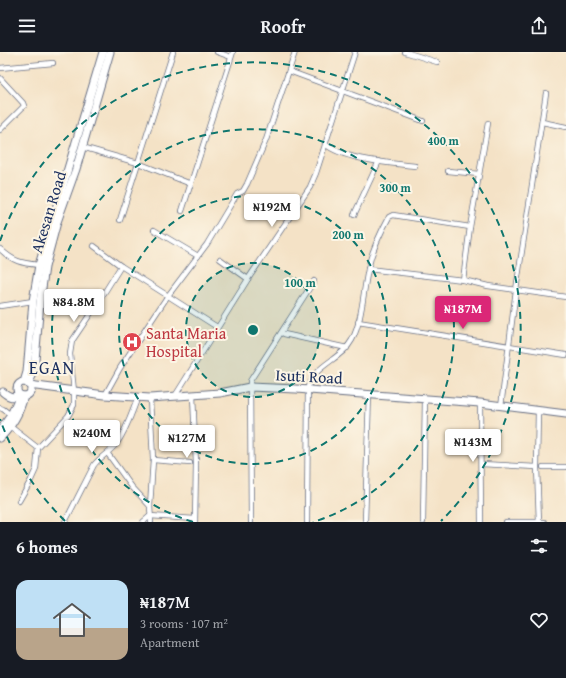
<!DOCTYPE html>
<html lang="en">
<head>
<meta charset="utf-8">
<style>
	body { margin:0; font-family:"Gentium Book Plus",serif; background:#20242c; color:#f1f3f6; height:100vh; display:flex; flex-direction:column; font-size:15px; white-space:nowrap }
	* { box-sizing:border-box; margin:0 }
	p { font-size:13px; color:#9ea1a6 }
	.icon { flex:none; width:22px; height:22px; fill:none; stroke:currentColor; stroke-width:2; stroke-linecap:round; stroke-linejoin:round }
	.map { position:relative; height:470px; overflow:hidden }
	.sheet { display:flex; flex-direction:column; background:#171b24; flex:1 }
	.sheet>* { flex:none }
	.price { position:absolute; translate:-50% -34px; padding:0 9px; border-radius:4px; background:#fff; color:#222; font-size:13px; line-height:26px; filter:drop-shadow(0 1px 2px #0008) }
	.price::after { content:''; position:absolute; left:50%; top:24px; width:12px; height:9px; margin-left:-6px; background:inherit; clip-path:polygon(0 0,100% 0,50% 100%) }
	.price.active { background:#db2777; color:#fff }
	ul { padding:0; list-style:none }
	li { display:flex; align-items:center; gap:12px; height:100px; padding:0 16px }
	li+li { border-top:1px solid #363941 }
	li span { display:grid; place-items:center; flex:none; width:112px; height:80px; border-radius:12px; color:#555 }
	li>.icon { margin-inline-start:auto }
	span .icon { width:48px; height:48px; fill:#fffc; stroke-width:1 }
	li b { font-size:17px }
	h2 { display:flex; justify-content:space-between; align-items:center; height:48px; padding:0 16px; font-size:17px }
	header { display:flex; justify-content:space-between; align-items:center; height:52px; padding:0 16px; background:#171b24; font-size:18px; font-weight:700 }
	.map>svg:first-child { display:block }
	.lines { fill:none; stroke-linecap:round; stroke-linejoin:round }
	.street-casing { stroke:#676e82; stroke-width:6 }
	.secondary-casing { stroke:#676e82; stroke-width:9 }
	.street { stroke:#fff; stroke-width:4.5 }
	.secondary { stroke:#fff; stroke-width:7 }
	.ring { fill:none; stroke:#0f766e; stroke-width:2; stroke-dasharray:7 5 }
	.labels { text-anchor:middle; dominant-baseline:central; stroke-width:4; stroke-linejoin:round; paint-order:stroke }
	.street-label { font-size:16px; fill:#1b2f5e; stroke:#fcf5e5 }
	.health-label { font-size:16px; fill:#be3a42; stroke:#fcf5e5; text-anchor:start }
	.quarter-label { font-size:18px; letter-spacing:1px; fill:#1b2f5e; stroke:#fcf5e5 }
	.centre { fill:#0f766e; stroke:#fcf5e5; stroke-width:2 }
	.ring-label { font-size:12px; text-anchor:middle; font-weight:bold; fill:#0f766e; stroke:#fcf5e5; stroke-width:4; stroke-linejoin:round; paint-order:stroke }
</style>
</head>
<body>
<header><svg class="icon" aria-label="menu" viewBox="0 0 24 24"><path d="M4 6h16M4 12h16M4 18h16"/></svg>Roofr<svg class="icon" aria-label="share" viewBox="0 0 24 24"><path d="M12 15V3M7 8l5-5 5 5M5 13v7h14v-7"/></svg></header>
<div class="map">
<svg width="566" height="470" viewBox="0 0 566 470">
	<rect width="100%" height="100%" fill="#fcf5e5"/>
	<filter id="ink" filterUnits="userSpaceOnUse"><feTurbulence type="fractalNoise" baseFrequency=".025" numOctaves="2"/><feDisplacementMap in="SourceGraphic" scale="8" xChannelSelector="R" yChannelSelector="G"/><feConvolveMatrix kernelMatrix="1 2 1 2 8 2 1 2 1" color-interpolation-filters="sRGB"/></filter>
	<filter id="wash" filterUnits="userSpaceOnUse"><feTurbulence type="fractalNoise" baseFrequency=".012" numOctaves="4" result="noise"/><feDisplacementMap in="SourceGraphic" scale="16" xChannelSelector="R" yChannelSelector="G"/><feGaussianBlur stdDeviation="0.9" result="paint"/><feColorMatrix in="noise" values="0 0 0 0 0 0 0 0 0 0 0 0 0 0 0 0 0 1.4 0 .05"/><feComposite in="paint" operator="in"/></filter>
	<g filter="url(#wash)">
		<rect width="100%" height="100%" fill="#f4e2c6"/>
	</g>
	<g filter="url(#ink)">
		<g class="lines">
			<g class="street-casing">
				<g id="street">
					<polyline points="217,0 231,5"/>
					<polyline points="405,0 437,10"/>
					<polyline points="0,16 53,11"/>
					<polyline points="289,19 423,69"/>
					<polyline points="0,26 23,51 24,54 0,78"/>
					<polyline points="542,70 566,75"/>
					<path d="M325 92C344 108 391 111 415 114"/>
					<polyline points="82,95 138,111 191,132"/>
					<polyline points="448,119 479,122"/>
					<polyline points="182,159 233,0"/>
					<polyline points="354,163 379,109"/>
					<polyline points="120,168 173,0"/>
					<polyline points="154,178 198,204"/>
					<polyline points="94,194 121,214 217,275"/>
					<path d="M0 197C14 210 21 211 39 213"/>
					<polyline points="220,207 248,227"/>
					<polyline points="368,217 463,228 488,234 566,245"/>
					<polyline points="463,228 470,175 488,71"/>
					<polyline points="0,254 33,249"/>
					<polyline points="358,270 566,303"/>
					<polyline points="284,282 347,296"/>
					<polyline points="105,343 120,316 167,245 207,192 237,142 243,139 247,132 266,88 295,0"/>
					<polyline points="193,343 196,412 195,470"/>
					<polyline points="175,344 248,227 310,135 316,121 355,0"/>
					<polyline points="150,346 153,408 150,454 151,470"/>
					<polyline points="480,351 481,470"/>
					<polyline points="501,354 516,238 546,41"/>
					<polyline points="0,356 3,357 11,363"/>
					<polyline points="538,359 537,415 539,470"/>
					<polyline points="11,375 38,396"/>
					<polyline points="108,402 132,435 150,454"/>
					<polyline points="153,408 190,411"/>
					<polyline points="481,412 537,415"/>
					<polyline points="543,415 566,415"/>
					<polyline points="19,449 31,428 36,417 38,396 68,364 74,353 74,339 70,302 72,289 101,246 121,214"/>
					<path d="M65 470 94 413C101 404 110 400 117 391 127 377 132 360 138 345"/>
					<polyline points="143,470 150,464 195,467"/>
					<polyline points="251,470 250,329 314,229"/>
					<path d="M307 470 308 335C314 313 342 307 352 288 363 267 363 237 369 213 372 199 382 178 389 165L393 163 470 175"/>
					<polyline points="365,470 369,342"/>
					<polyline points="423,470 425,347"/>
					<polyline points="506,470 544,470"/>
				</g>
			</g>
			<g class="secondary-casing">
				<g id="secondary">
					<circle cx="24" cy="337" r="7"/>
					<polyline points="24,330 27,320 33,249 39,213 103,0"/>
					<polyline points="28,332 34,320 40,250 45,215 57,170 76,117 110,0"/>
					<polyline points="29,333 105,343 150,346 220,341 250,335 296,337 480,351 566,362"/>
					<path d="M3 340C9 345 12 346 19 343"/>
					<polyline points="0,379 11,363 20,343"/>
					<path d="M0 386C13 373 19 362 24 344"/>
				</g>
			</g>
			<use href="#street" class="street"/>
			<use href="#secondary" class="secondary"/>
		</g>
	</g>
	<circle cx="253" cy="278" r="67" fill="#0f766e" fill-opacity=".12"/>
	<g class="ring">
		<circle cx="253" cy="278" r="67"/>
		<circle cx="253" cy="278" r="134"/>
		<path d="M193 470A201 201 0 1 1 313 470"/>
		<path d="M65 469A268 268 0 0 1 0 367M0 189A268 268 0 1 1 441 469"/>
	</g>
	<defs>
		<g id="hospital-disc" transform="scale(1)"><circle r="9.5" fill="#e0444e" stroke="#fcf5e5"/><path d="M-5-5h3v3.5h4V-5h3V5h-3V1.5h-4V5h-3Z" fill="#fff"/></g>
	</defs>
	<g fill-rule="evenodd">
		<use href="#hospital-disc" x="132" y="290"/>
	</g>
	<g class="labels">
		<g class="street-label">
			<text transform="translate(48 160) rotate(-73)">Akesan Road</text>
			<text transform="translate(309 324) rotate(3)">Isuti Road</text>
		</g>
		<g class="health-label">
			<text x="146" y="281">Santa Maria<tspan x="146" dy="18">Hospital</tspan></text>
		</g>
		<g class="quarter-label">
			<text x="52" y="315">EGAN</text>
		</g>
	</g>
	<circle cx="253" cy="278" r="6" class="centre"/>
	<g class="ring-label">
		<text x="443" y="93">400 m</text>
		<text x="395" y="140">300 m</text>
		<text x="348" y="187">200 m</text>
		<text x="300" y="235">100 m</text>
	</g>
</svg>
<b class="price" style="left:272px;top:176px">₦192M</b>
<b class="price" style="left:74px;top:271px">₦84.8M</b>
<b class="price active" style="left:463px;top:278px">₦187M</b>
<b class="price" style="left:92px;top:402px">₦240M</b>
<b class="price" style="left:187px;top:407px">₦127M</b>
<b class="price" style="left:473px;top:411px">₦143M</b>
</div>
<section class="sheet">
<h2>6 homes<svg class="icon" aria-label="filters" viewBox="0 0 24 24"><path d="M4 7h16M4 17h16"/><circle cx="9" cy="7" r="2"/><circle cx="15" cy="17" r="2"/></svg></h2>
<ul>
<li><span style="background:linear-gradient(#bfe0f5 60%,#b9a48a 0)"><svg class="icon" aria-label="home" viewBox="0 0 24 24"><path d="M3 11l9-7 9 7M6 9v11h12V9"/></svg></span><div><b>₦187M</b><p>3 rooms · 107 m²</p><p>Apartment</p></div><svg class="icon" aria-label="heart" viewBox="0 0 24 24"><path d="M12 20l-8-8c-3-5 5-10 8-4 3-6 11-1 8 4z"/></svg></li>
</ul>
</section>
</body>
</html>
